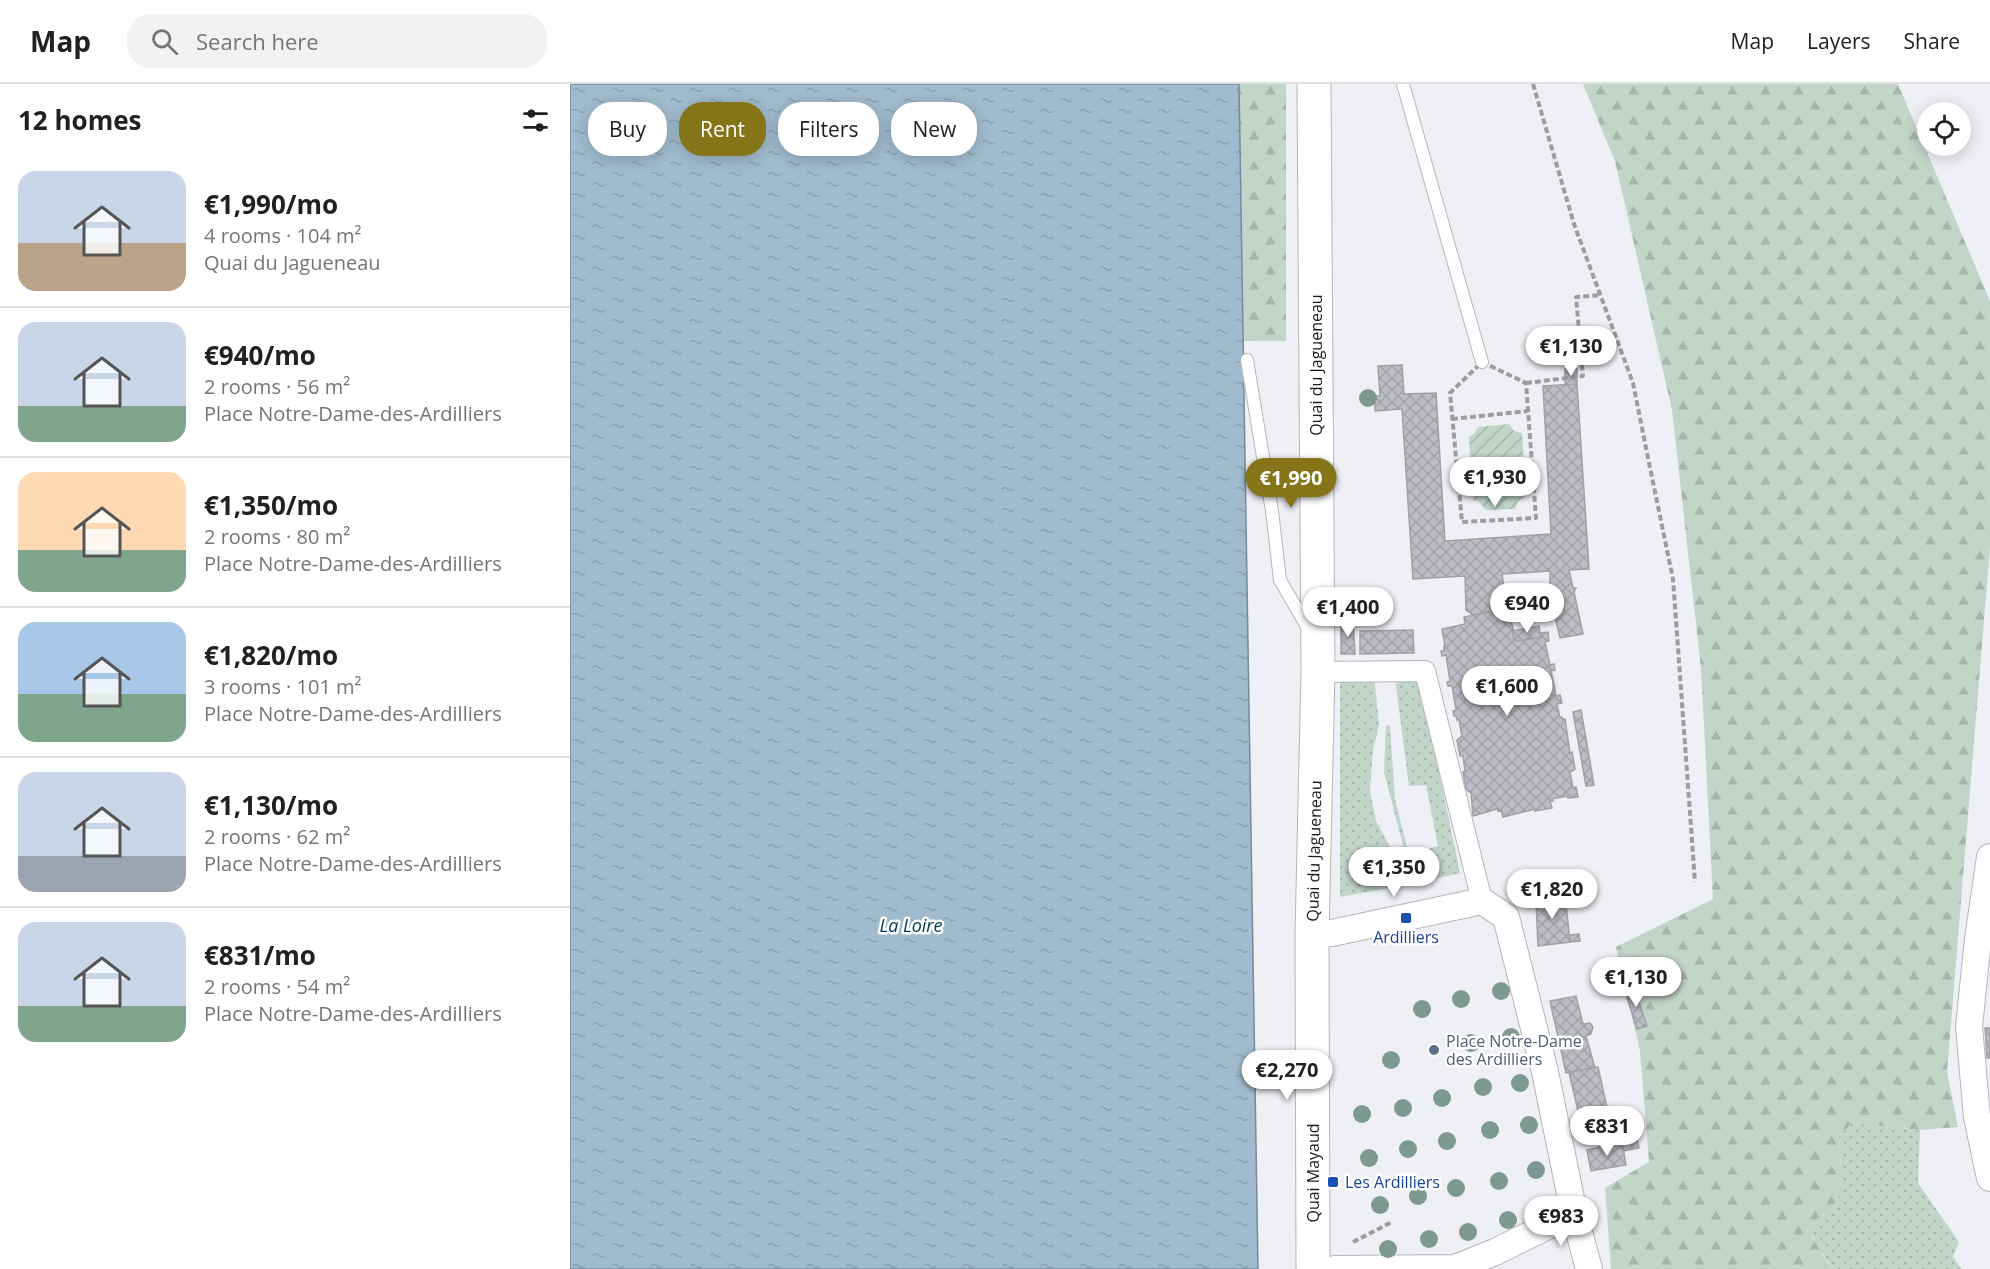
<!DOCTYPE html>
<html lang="en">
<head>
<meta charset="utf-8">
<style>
	body { margin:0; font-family:"Open Sans",sans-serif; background:#f2f2f2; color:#202124; height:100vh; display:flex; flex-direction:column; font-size:22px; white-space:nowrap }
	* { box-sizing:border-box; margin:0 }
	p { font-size:20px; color:#757577 }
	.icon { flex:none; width:33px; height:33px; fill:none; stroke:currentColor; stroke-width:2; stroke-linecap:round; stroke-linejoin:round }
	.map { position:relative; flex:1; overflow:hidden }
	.drawer { display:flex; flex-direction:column; background:#fff; width:570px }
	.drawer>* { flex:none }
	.top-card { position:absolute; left:18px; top:18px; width:570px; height:54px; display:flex; gap:12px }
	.tools { position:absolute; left:1347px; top:18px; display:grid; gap:12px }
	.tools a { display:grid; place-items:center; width:54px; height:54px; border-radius:50%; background:#fff; box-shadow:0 3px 15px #0003; font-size:30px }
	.price { position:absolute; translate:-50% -51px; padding:0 14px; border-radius:21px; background:#fff; color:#222; font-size:20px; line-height:39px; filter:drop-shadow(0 2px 3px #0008) }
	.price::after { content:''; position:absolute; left:50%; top:36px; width:18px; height:14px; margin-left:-9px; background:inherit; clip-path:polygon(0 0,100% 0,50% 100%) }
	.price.current { background:#867518; color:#fff }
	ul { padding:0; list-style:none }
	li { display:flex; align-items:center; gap:18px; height:150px; padding:0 18px }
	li+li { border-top:2px solid #e0e0e0 }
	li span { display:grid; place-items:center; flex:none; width:168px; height:120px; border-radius:18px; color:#555 }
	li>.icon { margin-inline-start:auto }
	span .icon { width:72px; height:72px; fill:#fffc; stroke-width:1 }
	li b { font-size:26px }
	h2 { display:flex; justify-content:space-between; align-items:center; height:72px; padding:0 18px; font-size:26px }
	.chip { padding:0 21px; border-radius:24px; background:#fff; box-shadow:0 3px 15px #0003; font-size:21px; line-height:54px }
	.chip.current { background:#867518; color:#fff }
	header { display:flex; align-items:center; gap:36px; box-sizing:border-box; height:84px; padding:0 30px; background:#fff; border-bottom:2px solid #e0e0e0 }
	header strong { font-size:28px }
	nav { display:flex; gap:33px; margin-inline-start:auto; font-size:21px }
	.search { width:420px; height:54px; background:#f2f2f2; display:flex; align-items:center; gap:15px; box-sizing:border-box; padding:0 21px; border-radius:24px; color:#757577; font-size:22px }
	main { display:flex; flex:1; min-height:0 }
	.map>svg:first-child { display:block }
	.grass { fill:url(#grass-dots) }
	.forest { fill:url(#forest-firs) }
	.garden { fill:url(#garden-furrows) }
	.water { fill:url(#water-ripples); stroke:#788a99; stroke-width:1.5 }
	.building { fill:url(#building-cross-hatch); stroke:#a0a0a7; stroke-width:1.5 }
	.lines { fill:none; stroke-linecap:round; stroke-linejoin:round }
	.service-casing { stroke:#b5b5bc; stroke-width:14 }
	.pedestrian-casing { stroke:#b5b5bc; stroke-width:22 }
	.minor-casing { stroke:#b5b5bc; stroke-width:28 }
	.secondary-casing { stroke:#b5b5bc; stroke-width:35 }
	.path { stroke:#9c9ca1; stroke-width:4; stroke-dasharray:6 3; stroke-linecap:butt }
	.service { stroke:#fff; stroke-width:12 }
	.pedestrian { stroke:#fff; stroke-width:20 }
	.minor { stroke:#fff; stroke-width:26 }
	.secondary { stroke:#fff; stroke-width:33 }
	.tree { fill:#7e9a90 }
	.transit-dot { fill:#1a4fb4; stroke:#fff; stroke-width:2 }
	.service-dot { fill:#5c6f8a; stroke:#fff; stroke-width:2 }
	.labels { text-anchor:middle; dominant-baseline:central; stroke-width:5; stroke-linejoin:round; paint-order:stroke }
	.street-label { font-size:16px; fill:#19191c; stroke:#fff }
	.transit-label { font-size:16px; fill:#164399; stroke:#fff }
	.service-label { font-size:16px; fill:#4e5e75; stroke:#fff; text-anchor:start }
	.water-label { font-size:18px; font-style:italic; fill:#00344f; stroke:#fff }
</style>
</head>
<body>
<header>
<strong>Map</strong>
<div class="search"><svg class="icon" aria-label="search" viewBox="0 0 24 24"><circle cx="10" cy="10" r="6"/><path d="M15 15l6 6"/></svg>Search here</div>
<nav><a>Map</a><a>Layers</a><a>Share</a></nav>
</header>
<main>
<section class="drawer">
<h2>12 homes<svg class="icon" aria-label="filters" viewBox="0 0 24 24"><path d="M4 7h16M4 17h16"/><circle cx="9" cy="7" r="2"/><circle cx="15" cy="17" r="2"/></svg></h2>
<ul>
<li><span style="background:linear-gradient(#c9d6e8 60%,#b9a48a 0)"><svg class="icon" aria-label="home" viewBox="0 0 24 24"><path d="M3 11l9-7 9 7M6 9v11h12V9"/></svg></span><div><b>€1,990/mo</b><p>4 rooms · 104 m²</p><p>Quai du Jagueneau</p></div></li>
<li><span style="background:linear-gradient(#c9d6e8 70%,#7fa58c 0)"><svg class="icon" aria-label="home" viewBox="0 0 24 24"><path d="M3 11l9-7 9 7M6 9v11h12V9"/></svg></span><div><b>€940/mo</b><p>2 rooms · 56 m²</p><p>Place Notre-Dame-des-Ardilliers</p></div></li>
<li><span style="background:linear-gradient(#ffd9b3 65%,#7fa58c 0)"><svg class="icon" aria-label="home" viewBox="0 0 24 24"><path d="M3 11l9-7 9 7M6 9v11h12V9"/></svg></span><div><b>€1,350/mo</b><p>2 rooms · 80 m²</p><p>Place Notre-Dame-des-Ardilliers</p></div></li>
<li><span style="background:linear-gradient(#a9c7e8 60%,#7fa58c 0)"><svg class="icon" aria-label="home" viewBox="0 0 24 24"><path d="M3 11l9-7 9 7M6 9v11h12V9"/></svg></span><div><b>€1,820/mo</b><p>3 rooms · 101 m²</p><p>Place Notre-Dame-des-Ardilliers</p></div></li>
<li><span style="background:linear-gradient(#c9d6e8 70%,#9aa5b1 0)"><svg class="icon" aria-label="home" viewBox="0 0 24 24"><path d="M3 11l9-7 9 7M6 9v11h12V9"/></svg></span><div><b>€1,130/mo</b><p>2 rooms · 62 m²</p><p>Place Notre-Dame-des-Ardilliers</p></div></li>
<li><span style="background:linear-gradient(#c9d6e8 70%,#7fa58c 0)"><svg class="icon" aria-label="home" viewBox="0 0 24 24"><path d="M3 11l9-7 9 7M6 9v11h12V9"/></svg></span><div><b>€831/mo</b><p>2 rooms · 54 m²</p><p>Place Notre-Dame-des-Ardilliers</p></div></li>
</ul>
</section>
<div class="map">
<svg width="1420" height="1185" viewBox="0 0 1420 1185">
	<defs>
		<pattern id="grass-dots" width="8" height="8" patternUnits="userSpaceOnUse" patternTransform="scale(1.5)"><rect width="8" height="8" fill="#c1d5c9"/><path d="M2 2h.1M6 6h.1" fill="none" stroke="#a5b6ac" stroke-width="1.8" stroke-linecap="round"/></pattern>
		<pattern id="forest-firs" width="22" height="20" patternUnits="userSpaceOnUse" patternTransform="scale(1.5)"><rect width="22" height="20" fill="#c1d5c9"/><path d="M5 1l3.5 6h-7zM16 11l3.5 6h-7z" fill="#a5b6ac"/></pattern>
		<pattern id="garden-furrows" width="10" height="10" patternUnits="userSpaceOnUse" patternTransform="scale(1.5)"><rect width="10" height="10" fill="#c1d5c9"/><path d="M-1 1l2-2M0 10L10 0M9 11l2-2" fill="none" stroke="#a5b6ac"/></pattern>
		<pattern id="water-ripples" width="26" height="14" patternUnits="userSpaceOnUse" patternTransform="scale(1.5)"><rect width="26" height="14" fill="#a0bbce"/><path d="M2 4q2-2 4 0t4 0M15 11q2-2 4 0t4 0" fill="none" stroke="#89a0b0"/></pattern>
		<pattern id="building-cross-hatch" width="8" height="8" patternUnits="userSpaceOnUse" patternTransform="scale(1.5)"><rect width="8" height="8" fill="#bcbcc4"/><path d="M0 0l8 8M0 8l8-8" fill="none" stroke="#a1a1a8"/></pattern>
	</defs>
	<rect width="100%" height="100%" fill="#efeff6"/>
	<g class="grass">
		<polygon points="804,591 809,641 803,666 800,707 806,737 824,770 830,802 770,813 770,593"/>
		<polygon points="849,591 890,789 852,798 849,768 868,762 856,701 839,702 825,594"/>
		<polygon points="820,641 825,715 838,767 835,769 814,688 816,642"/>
		<polygon points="1282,1039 1350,1046 1348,1099 1389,1158 1383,1173 1392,1185 1267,1185 1259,1180 1242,1152 1247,1135 1260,1127 1272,1108 1269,1052"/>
	</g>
	<g class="forest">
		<polygon points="669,0 716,0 716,257 673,257"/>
		<polygon points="1013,0 1328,0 1420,217 1420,463 1377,988 1388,1043 1350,1046 1282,1039 1269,1052 1272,1108 1260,1127 1247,1135 1242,1152 1258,1180 1267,1185 1041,1185 1035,1104 1079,1078 1070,967 1046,863 1143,815 1131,584 1102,326 1045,77"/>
	</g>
	<polygon class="garden" points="939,340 944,347 952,349 956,412 948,417 945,425 916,426 908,417 903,416 899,353 905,349 908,343"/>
	<polygon class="water" points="0,0 669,0 688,1185 0,1185"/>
	<g class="building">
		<polygon points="832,281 834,310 866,309 875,457 981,450 973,302 1007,300 1019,485 999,486 1003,504 1006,504 1004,508 1013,550 990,554 980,512 980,487 932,490 935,510 938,510 940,519 938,524 903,531 896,526 895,492 843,495 832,325 805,327 805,312 810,312 808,282"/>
		<polygon points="995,285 1007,285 1007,300 995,301"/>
		<polygon points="938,524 946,557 971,553 970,549 978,548 979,557 975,558 980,581 984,580 985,586 981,587 986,612 990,611 992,619 987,620 990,634 992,633 993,636 995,635 1000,669 1002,668 1005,685 1000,688 1003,704 1006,703 1008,713 998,714 997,712 982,715 983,717 980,717 982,724 965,727 965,725 933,733 931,726 928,727 927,725 903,732 901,708 899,708 896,705 893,688 895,687 893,672 890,672 887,656 892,652 889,636 887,636 886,632 884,632 883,627 886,626 882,602 878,602 877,598 880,597 876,571 872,572 871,567 874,567 874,562 875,562 872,545 895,540 894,533"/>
		<polygon points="783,537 785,570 771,570 771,538"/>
		<polygon points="969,542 971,553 946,557 944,554 942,547"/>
		<polygon points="843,546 844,569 790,570 790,547"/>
		<polygon points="1011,626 1024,701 1016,702 1003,628"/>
		<polygon points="995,810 1000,858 968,862 966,817 963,818 963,814"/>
		<polygon points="1009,850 1010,857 1000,858 1000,851"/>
		<polygon points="1064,903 1077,942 1067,945 1054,904"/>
		<polygon points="1006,912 1013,940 1020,939 1023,943 1021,950 1016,952 1025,984 996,989 980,917"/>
		<polygon points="1415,944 1420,944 1420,974 1417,974"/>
		<polygon points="1028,983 1040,1037 1012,1044 999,988"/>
		<polygon points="1067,1055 1069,1064 1053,1067 1052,1058"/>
		<polygon points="1052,1058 1056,1081 1021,1087 1017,1066"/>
	</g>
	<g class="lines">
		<g class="service-casing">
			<g id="service">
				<polyline points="833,0 912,278"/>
				<polyline points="677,276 702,427 710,496 739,546"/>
			</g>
		</g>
		<g class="pedestrian-casing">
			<polyline id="pedestrian" points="748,588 855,587 912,817"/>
		</g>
		<g class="minor-casing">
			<g id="minor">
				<polyline points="1420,773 1408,855 1399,943 1407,1033 1420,1094"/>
				<polyline points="742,850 762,849 912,817 936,833 975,988 1004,1129 1019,1185"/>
				<polyline points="765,1185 885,1184 925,1168 1004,1129"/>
			</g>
		</g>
		<g class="secondary-casing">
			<g id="secondary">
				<path id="s1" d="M743 1185 742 850 748 588 744 0"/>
			</g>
		</g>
		<g class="path">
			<polyline points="963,0 1004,140 1063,299 1078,374 1103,495 1125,798"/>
			<polygon points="912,278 956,299 966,434 892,438 880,309"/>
			<polyline points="956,299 1013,292 1006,213 1030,211"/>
			<polyline points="882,335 958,327"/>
			<polyline points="783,1158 822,1138"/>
		</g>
		<use href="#service" class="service"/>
		<use href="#pedestrian" class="pedestrian"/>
		<use href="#minor" class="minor"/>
		<use href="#secondary" class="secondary"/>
	</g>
	<g class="tree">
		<circle cx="798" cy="314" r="9"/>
		<circle cx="931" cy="907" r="9"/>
		<circle cx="891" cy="915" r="9"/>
		<circle cx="852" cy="925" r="9"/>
		<circle cx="941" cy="953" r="9"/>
		<circle cx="901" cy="959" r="9"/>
		<circle cx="821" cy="976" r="9"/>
		<circle cx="950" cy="999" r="9"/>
		<circle cx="913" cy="1003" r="9"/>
		<circle cx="872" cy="1014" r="9"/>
		<circle cx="833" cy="1024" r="9"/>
		<circle cx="792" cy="1030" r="9"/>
		<circle cx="959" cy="1041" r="9"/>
		<circle cx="920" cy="1046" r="9"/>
		<circle cx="877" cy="1057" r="9"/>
		<circle cx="838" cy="1065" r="9"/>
		<circle cx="799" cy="1074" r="9"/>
		<circle cx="966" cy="1086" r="9"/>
		<circle cx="929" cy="1097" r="9"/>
		<circle cx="886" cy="1104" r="9"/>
		<circle cx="848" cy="1112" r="9"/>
		<circle cx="810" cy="1121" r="9"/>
		<circle cx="938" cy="1136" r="9"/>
		<circle cx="898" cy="1148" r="9"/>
		<circle cx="859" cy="1155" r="9"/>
		<circle cx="818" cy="1165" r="9"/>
	</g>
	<g class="transit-dot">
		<rect x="830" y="828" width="12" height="12" rx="3"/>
		<rect x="757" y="1092" width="12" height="12" rx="3"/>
	</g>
	<circle class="service-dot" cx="864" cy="966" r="6"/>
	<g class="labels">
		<g class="street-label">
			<text transform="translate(746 281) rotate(-90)">Quai du Jagueneau</text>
			<text stroke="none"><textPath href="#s1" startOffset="418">Quai du Jagueneau</textPath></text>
			<text transform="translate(743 1089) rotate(-90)">Quai Mayaud</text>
		</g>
		<g class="transit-label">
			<text x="836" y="853">Ardilliers</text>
			<text x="775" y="1098" text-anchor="start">Les Ardilliers</text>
		</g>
		<g class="service-label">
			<text x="876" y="957">Place Notre-Dame<tspan x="876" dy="18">des Ardilliers</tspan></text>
		</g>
		<g class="water-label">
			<text x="341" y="841">La Loire</text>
		</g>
	</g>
</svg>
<div class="tools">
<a><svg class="icon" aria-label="locate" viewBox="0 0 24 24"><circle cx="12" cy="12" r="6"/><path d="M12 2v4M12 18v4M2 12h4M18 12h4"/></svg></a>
</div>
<b class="price" style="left:1001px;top:293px">€1,130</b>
<b class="price" style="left:925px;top:424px">€1,930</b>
<b class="price current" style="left:721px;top:425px">€1,990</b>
<b class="price" style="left:957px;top:550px">€940</b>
<b class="price" style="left:778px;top:554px">€1,400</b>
<b class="price" style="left:937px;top:633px">€1,600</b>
<b class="price" style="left:824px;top:814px">€1,350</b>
<b class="price" style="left:982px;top:836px">€1,820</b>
<b class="price" style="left:1066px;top:924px">€1,130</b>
<b class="price" style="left:717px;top:1017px">€2,270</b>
<b class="price" style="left:1037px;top:1073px">€831</b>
<b class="price" style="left:991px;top:1163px">€983</b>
<div class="top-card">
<a class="chip">Buy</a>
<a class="chip current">Rent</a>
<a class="chip">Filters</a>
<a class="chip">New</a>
</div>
</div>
</main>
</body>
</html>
